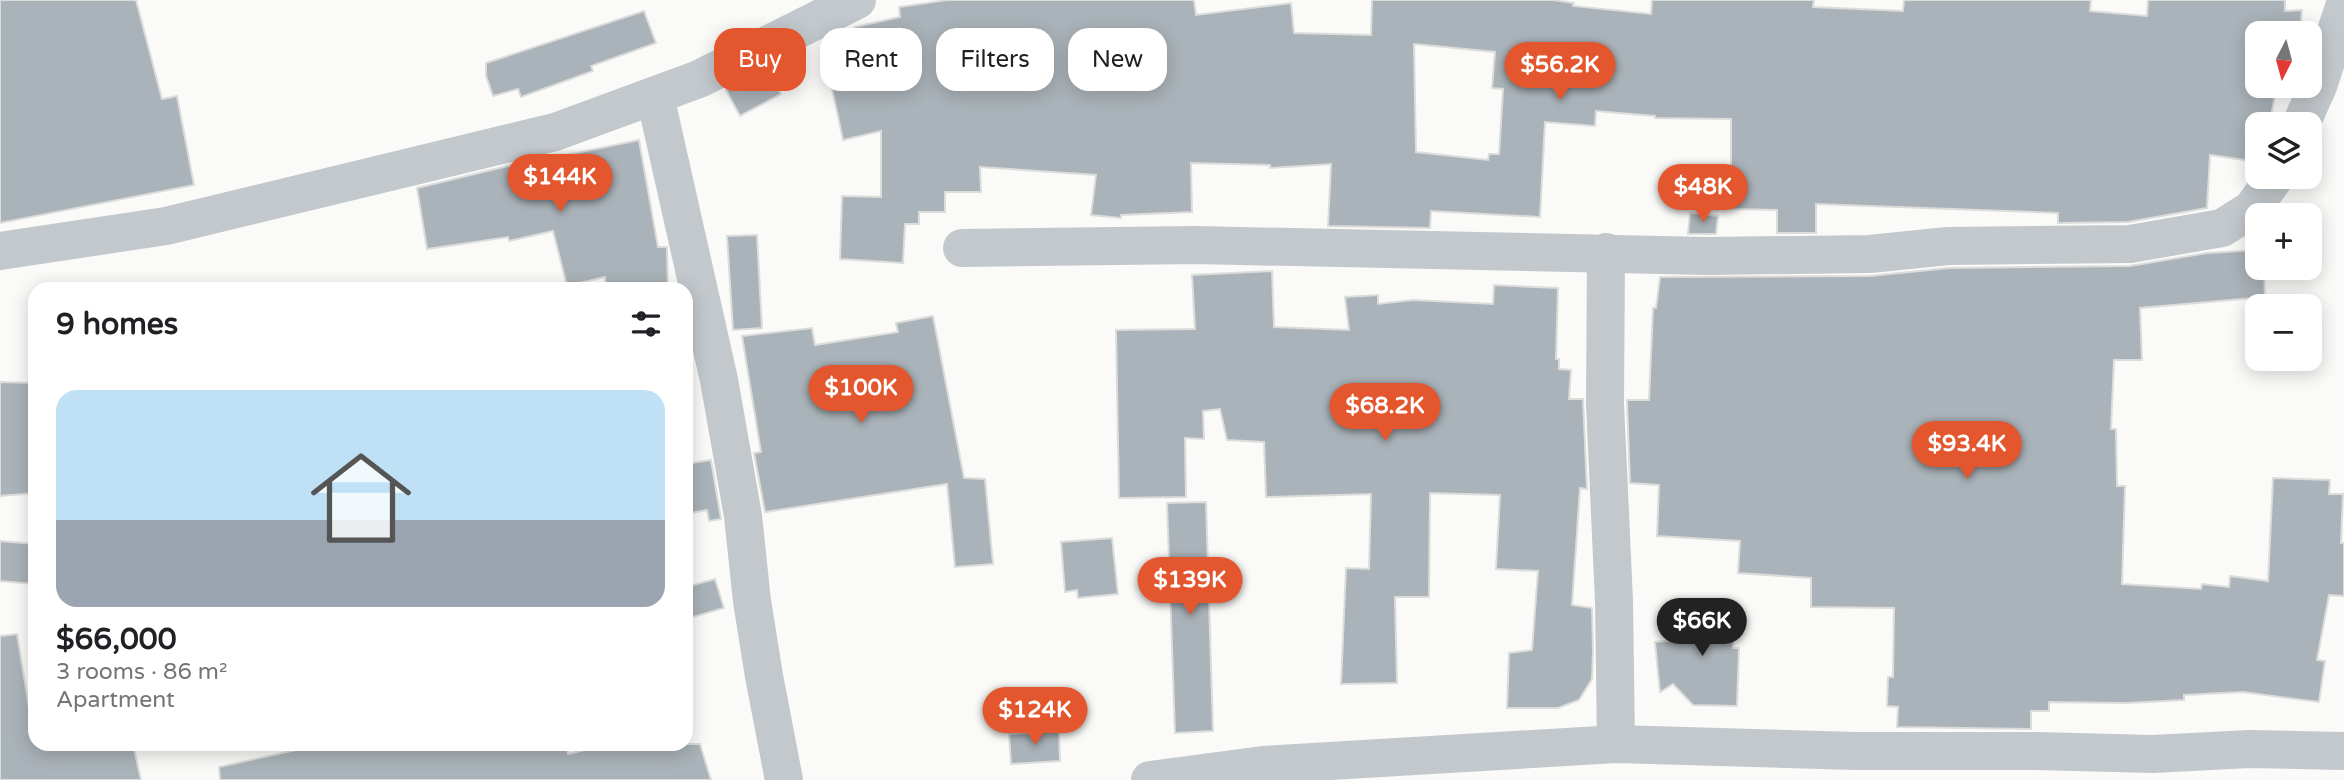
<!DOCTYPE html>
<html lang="en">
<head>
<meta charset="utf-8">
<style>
	body { margin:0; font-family:"Varela Round",sans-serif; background:#f2f2f2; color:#202124; height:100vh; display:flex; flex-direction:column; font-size:26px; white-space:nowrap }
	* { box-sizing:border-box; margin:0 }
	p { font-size:23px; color:#757577 }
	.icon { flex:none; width:38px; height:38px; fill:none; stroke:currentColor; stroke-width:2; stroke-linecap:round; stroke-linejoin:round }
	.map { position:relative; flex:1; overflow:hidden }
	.drawer { position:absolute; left:28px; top:282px; width:665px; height:469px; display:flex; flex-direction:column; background:#fff; border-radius:21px; box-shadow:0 4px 18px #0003 }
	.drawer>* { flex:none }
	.hud { position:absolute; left:714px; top:28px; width:665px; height:63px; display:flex; gap:14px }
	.needle { width:46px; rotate:186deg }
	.buttons { position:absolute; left:2245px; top:21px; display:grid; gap:14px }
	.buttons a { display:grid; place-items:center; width:77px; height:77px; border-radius:14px; background:#fff; box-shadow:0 4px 18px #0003; font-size:35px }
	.price { position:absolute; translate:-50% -60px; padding:0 16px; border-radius:24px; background:#e4572e; color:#fff; font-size:23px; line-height:46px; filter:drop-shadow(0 2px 4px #0008) }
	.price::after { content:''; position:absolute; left:50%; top:42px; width:21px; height:16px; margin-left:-10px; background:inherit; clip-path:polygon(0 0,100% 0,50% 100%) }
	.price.current { background:#222; color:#fff }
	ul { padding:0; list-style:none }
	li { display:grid; align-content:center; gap:14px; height:371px; padding:0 28px }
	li+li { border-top:2px solid #e0e0e0 }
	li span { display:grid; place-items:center; height:217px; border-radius:21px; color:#555 }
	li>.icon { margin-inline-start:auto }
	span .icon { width:126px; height:126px; fill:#fffc; stroke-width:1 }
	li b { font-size:30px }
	h2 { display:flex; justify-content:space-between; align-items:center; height:84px; padding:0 28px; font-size:30px }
	.tag { padding:0 24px; border-radius:21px; background:#fff; box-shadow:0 4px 18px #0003; font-size:24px; line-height:63px }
	.tag.current { background:#e4572e; color:#fff }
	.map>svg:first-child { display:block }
	.building { fill:#aab3b9; stroke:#dcdcda; stroke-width:2; fill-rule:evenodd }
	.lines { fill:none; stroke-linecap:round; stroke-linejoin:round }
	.minor { stroke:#c3c8cc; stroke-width:38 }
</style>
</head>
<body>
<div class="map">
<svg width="2344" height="780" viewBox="0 0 2344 780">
	<rect width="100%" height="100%" fill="#fafaf8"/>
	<g class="building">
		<polygon points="0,0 136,0 162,99 177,96 194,185 0,223"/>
		<path d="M947 0H1194L1196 15 1291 3 1294 33 1371 35 1372 0H1553L1574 3 1573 6 1651 14 1652 0H1814L1813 7 1903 11 1904 0H2091L2090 11 2147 16 2148 0H2285V11L2302 10 2300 33H2258V86H2294L2290 96 2275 95 2270 122 2258 120V162L2210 155 2207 208 2128 222 2058 223V213L1816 204V233H1777V210L1731 209V119L1655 118V116L1596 111 1595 126 1545 122 1540 217 1431 211 1430 228 1328 226 1331 164 1270 168V165L1191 163 1192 212 1121 215V218L1091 215 1096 175 980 167 981 192H945V212H919V224H905L903 263 840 259 842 196 881 197V131L843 140 822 42 830 38 856 33 855 27 900 17 899 7ZM1414 44 1495 52 1492 88 1503 89 1499 154H1489L1488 160 1416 152Z"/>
		<polygon points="644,11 656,43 591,66 593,71 521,97 518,89 493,96 486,76 486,63"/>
		<polygon points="768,69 781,94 740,116 726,90"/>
		<polygon points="639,140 658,247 667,247 668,289 605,289 605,277 567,286 553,231 509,241 508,237 427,249 417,188 528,161 528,163"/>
		<polygon points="1690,213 1718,216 1716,234 1688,234"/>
		<polygon points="757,235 762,328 733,330 727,236"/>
		<polygon points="2258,250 2258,268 2264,268 2265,297 2140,308 2142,360 2114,360 2111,429 2116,429 2117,486 2125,486 2122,584 2201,589 2202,584 2229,587 2230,576 2268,581 2273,478 2330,480 2329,494 2343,494 2341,543 2344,543 2344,596 2329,595 2317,660 2325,661 2319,702 2243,692 2184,695 2184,700 2126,703 2049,702 2049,711 2031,711 2031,729 1897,727 1898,707 1887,706 1888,677 1893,677 1894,608 1811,607 1811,578 1738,573 1740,541 1657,536 1659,485 1630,483 1627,400 1649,400 1653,308 1656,308 1660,277 1870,276 1949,268 2130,266 2207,253"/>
		<polygon points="1272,271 1274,327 1349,330 1345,297 1378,295 1378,304 1413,300 1493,304 1494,285 1558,288 1556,359 1559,359 1559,369 1571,370 1569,399 1583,399 1587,489 1580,488 1572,605 1592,608 1593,652 1592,679 1579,700 1558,708 1507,708 1509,653 1532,650 1538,571 1496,569 1500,495 1430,493 1429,597 1395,597 1397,683 1341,684 1346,568 1369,569 1371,494 1266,497 1264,442 1227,440 1220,409 1203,411 1204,439 1185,438 1186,497 1119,498 1116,330 1195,329 1192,275"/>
		<polygon points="933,316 964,478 985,479 993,564 955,567 947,484 765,512 754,453 761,452 742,336 812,328 815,345 898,332 896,323"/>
		<polygon points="0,382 35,383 35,493 0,496"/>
		<polygon points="711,460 721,519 709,521 707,510 686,514 686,464"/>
		<polygon points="1206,502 1213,731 1175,733 1167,503"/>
		<polygon points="1112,538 1118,594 1078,598 1077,590 1065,592 1061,542"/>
		<polygon points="0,541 35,544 33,584 0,581"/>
		<polygon points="715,579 724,608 686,619 686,587"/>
		<polygon points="1685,604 1734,608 1733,648 1739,648 1737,706 1693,705 1673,684 1660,692 1655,642 1683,639"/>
		<polygon points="17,634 35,744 133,744 141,780 0,780 0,636"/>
		<polygon points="1059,731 1060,761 1011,764 1009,734"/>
		<polygon points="323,744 566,744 568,754 610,744 700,744 711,780 220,780 219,767"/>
	</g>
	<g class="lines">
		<g class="minor">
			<polyline points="655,96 719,380 743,516 752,601 764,676 784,780"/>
			<polyline points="2301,124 2318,86 2344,7"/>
			<polyline points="962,248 1195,245 1707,256 1870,254 1948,246 2130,244 2222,228 2252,209 2275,177"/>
			<polyline points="0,251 166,226 555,132 699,79 857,0"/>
			<polyline points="1606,252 1605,404 1614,601 1616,744"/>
			<polyline points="1150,780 1263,765 1616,744 1855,751 2036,751 2153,754 2249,749 2344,751"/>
		</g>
	</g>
</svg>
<div class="buttons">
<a><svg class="needle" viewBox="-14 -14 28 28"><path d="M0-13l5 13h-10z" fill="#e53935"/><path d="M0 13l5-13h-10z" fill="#757577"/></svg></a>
<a><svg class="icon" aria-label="layers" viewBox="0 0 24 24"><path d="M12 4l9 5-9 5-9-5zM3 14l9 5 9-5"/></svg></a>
<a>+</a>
<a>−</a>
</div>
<b class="price" style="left:1560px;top:102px">$56.2K</b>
<b class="price" style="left:560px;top:214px">$144K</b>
<b class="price" style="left:1703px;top:224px">$48K</b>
<b class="price" style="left:861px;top:425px">$100K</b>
<b class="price" style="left:1385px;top:443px">$68.2K</b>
<b class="price" style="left:1967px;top:481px">$93.4K</b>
<b class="price" style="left:1190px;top:617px">$139K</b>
<b class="price current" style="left:1702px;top:658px">$66K</b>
<b class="price" style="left:1035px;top:747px">$124K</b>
<div class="hud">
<a class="tag current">Buy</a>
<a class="tag">Rent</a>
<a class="tag">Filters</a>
<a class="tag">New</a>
</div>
<section class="drawer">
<h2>9 homes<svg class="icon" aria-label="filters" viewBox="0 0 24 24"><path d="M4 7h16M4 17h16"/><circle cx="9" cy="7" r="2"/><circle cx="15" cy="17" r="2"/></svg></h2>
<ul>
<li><span style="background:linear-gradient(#bfe0f5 60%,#9aa5b1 0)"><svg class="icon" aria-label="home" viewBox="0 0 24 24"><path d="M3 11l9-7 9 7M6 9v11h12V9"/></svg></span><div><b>$66,000</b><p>3 rooms · 86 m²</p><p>Apartment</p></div></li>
</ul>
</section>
</div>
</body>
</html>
